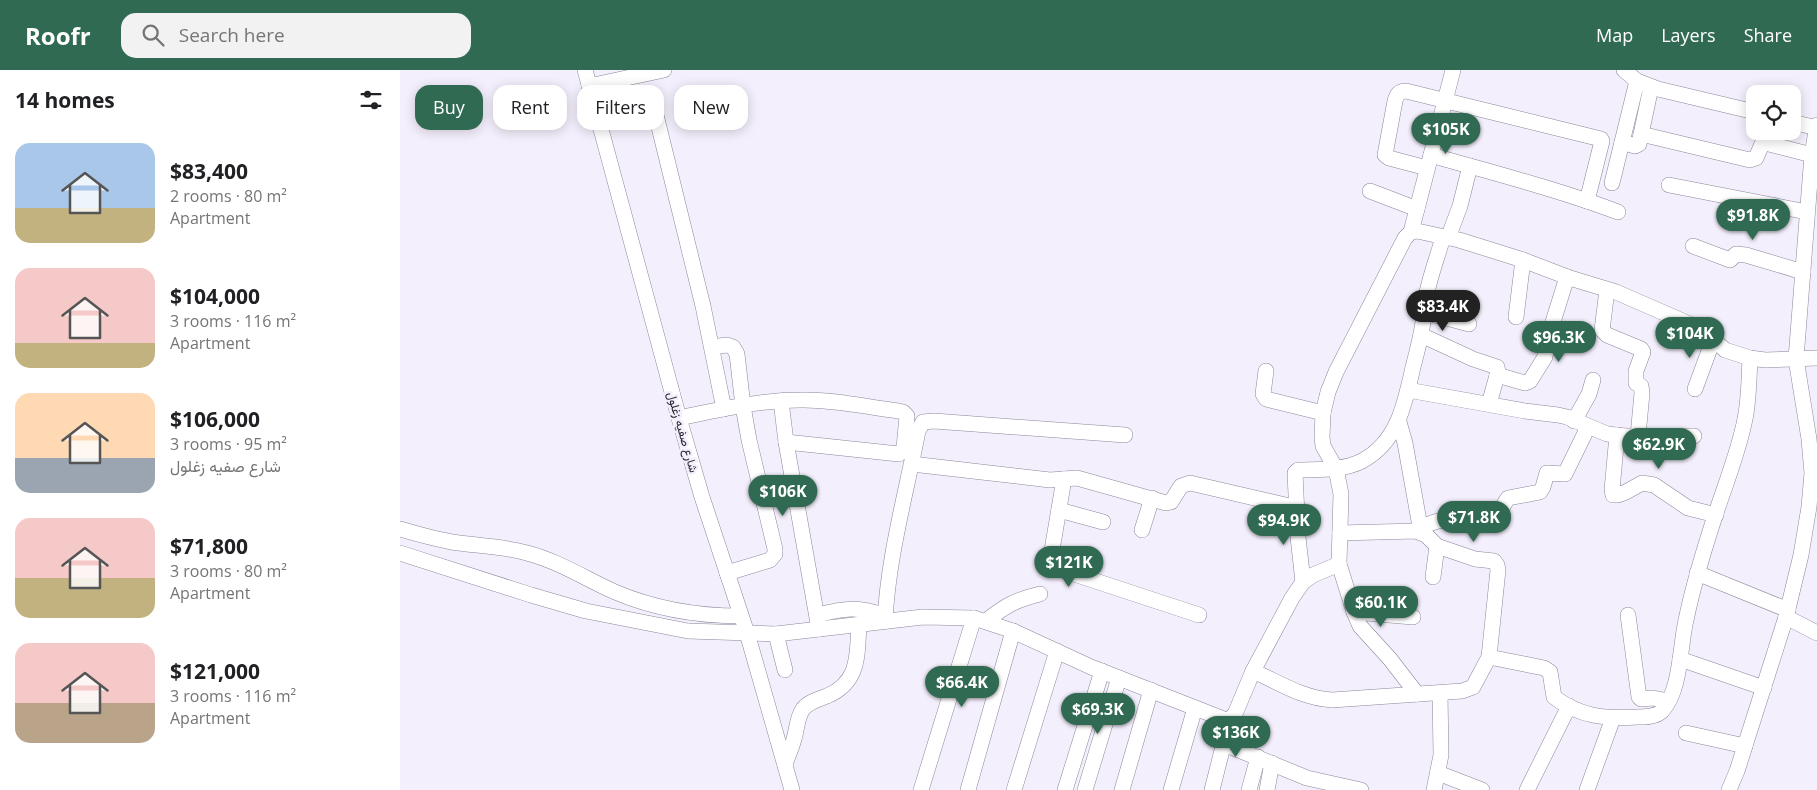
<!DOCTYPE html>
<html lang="en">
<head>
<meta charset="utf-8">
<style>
	body { margin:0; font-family:"Open Sans",Vazirmatn,sans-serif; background:#f2f2f2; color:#202124; height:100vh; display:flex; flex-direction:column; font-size:19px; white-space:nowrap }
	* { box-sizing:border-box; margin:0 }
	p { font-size:16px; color:#757577 }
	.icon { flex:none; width:28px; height:28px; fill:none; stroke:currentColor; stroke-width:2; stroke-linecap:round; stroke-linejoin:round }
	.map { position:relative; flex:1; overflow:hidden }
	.drawer { display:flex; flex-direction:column; background:#fff; width:400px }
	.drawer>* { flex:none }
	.banner { position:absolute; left:15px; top:15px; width:475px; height:45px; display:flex; gap:10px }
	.buttons { position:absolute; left:1346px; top:15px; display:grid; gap:10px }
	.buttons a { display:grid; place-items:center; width:55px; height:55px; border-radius:10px; background:#fff; box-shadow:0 2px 12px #0003; font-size:25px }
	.price { position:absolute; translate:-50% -42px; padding:0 11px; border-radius:18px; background:#316a53; color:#fff; font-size:16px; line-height:32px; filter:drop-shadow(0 1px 2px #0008) }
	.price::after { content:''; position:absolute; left:50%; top:30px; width:15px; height:11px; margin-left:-8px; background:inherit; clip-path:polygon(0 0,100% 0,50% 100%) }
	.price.on { background:#222; color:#fff }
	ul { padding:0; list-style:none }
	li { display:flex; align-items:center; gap:15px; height:125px; padding:0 15px }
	li span { display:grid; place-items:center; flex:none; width:140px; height:100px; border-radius:15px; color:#555 }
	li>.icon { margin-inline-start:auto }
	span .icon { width:60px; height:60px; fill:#fffc; stroke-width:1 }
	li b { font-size:21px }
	h2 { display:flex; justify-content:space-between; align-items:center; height:60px; padding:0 15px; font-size:21px }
	.pill { padding:0 18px; border-radius:15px; background:#fff; box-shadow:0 2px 12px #0003; font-size:18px; line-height:45px }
	.pill.on { background:#316a53; color:#fff }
	header { display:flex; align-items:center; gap:30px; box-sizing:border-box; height:70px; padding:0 25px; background:#316a53; color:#fff }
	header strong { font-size:24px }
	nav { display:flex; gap:28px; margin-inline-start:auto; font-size:18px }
	.search { width:350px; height:45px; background:#f2f2f2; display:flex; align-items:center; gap:12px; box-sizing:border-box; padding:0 18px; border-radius:15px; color:#757577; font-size:19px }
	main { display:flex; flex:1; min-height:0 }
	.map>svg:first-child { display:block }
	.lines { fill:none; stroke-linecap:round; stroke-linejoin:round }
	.minor-casing { stroke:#8d8699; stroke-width:16 }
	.minor { stroke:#fff; stroke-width:15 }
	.labels { text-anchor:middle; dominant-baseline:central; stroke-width:5; stroke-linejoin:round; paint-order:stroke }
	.street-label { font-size:12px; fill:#221f26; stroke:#f4effc }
</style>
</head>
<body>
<header>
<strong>Roofr</strong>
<div class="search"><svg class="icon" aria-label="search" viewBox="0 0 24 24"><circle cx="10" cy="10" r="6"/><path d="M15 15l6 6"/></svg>Search here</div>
<nav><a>Map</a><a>Layers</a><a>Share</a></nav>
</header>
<main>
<section class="drawer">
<h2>14 homes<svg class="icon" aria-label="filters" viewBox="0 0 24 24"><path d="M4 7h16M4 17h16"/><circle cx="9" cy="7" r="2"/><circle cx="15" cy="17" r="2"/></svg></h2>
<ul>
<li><span style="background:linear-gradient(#a9c7e8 65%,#c2b280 0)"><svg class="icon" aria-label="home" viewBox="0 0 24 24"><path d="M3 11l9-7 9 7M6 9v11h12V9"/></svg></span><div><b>$83,400</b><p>2 rooms · 80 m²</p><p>Apartment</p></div></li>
<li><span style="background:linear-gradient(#f6c9c9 75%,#c2b280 0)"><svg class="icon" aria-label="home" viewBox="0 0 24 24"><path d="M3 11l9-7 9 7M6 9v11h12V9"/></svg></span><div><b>$104,000</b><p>3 rooms · 116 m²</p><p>Apartment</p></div></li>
<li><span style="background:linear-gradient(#ffd9b3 65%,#9aa5b1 0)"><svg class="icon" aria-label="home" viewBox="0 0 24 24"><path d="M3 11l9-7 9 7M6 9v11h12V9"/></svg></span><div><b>$106,000</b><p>3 rooms · 95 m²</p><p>شارع صفيه زغلول</p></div></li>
<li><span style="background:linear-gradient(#f6c9c9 60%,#c2b280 0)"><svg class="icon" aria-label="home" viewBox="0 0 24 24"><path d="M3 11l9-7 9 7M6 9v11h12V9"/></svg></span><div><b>$71,800</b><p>3 rooms · 80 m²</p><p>Apartment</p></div></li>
<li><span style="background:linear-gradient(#f6c9c9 60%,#b9a48a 0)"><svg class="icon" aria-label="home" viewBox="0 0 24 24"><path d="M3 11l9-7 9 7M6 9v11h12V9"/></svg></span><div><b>$121,000</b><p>3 rooms · 116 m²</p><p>Apartment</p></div></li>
</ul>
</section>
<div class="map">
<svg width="1417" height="720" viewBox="0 0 1417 720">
	<rect width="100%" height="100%" fill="#f4effc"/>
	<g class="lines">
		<g class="minor-casing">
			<g id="minor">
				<polyline points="185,0 279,348 302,427 347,563 392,720"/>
				<polyline points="1224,0 1237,11 1258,19 1355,42"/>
				<polyline points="189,16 264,0"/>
				<polyline points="256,45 303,236 324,339"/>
				<polyline points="1392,52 1417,58"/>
				<polyline points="1241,64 1350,90 1356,88 1362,74 1365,73 1412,85"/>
				<polyline points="1222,72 1235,76 1239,74 1251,17"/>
				<path d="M1031 85C1093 103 1157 119 1218 142"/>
				<path d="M1027 98 989 88 985 85 995 31C997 24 999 21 1006 21L1201 69 1202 71 1187 131"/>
				<polyline points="1212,113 1237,11"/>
				<polyline points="1269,115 1407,142"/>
				<polyline points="970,121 1017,139"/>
				<polyline points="1011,162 1053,0"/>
				<polyline points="1048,168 1060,136 1070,96"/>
				<polyline points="1293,176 1330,190 1336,184 1346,185 1403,202"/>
				<polyline points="1207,220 1202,260 1207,265 1241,279 1243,282 1236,301 1236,313 1241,316 1242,323 1238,366"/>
				<polyline points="1024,242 1069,254"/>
				<polyline points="1116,247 1123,190"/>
				<polyline points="1021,265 1073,289 1097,297 1098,302 1089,334"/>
				<polyline points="312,277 327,275 333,277 337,284 343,336 349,370 375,479 375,484 370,490 327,503"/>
				<polyline points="866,301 863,324 866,329 923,343"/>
				<polyline points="1097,305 1125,313 1130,311 1145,287 1148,268 1167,207"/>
				<polyline points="1295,319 1313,270"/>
				<polyline points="1008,320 1125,341 1158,345 1167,347 1207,364 1226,366 1294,366"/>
				<polyline points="381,331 386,372 419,559"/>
				<path d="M279 348C318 340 359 330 400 330 432 329 466 337 498 341L503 342 507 346 504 378 499 384 386 372"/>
				<polyline points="1174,351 1189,324 1193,310"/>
				<polyline points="999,352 1005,373 1021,462"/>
				<polyline points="1217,365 1212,420 1213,425 1218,425 1226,422 1242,413 1254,415 1288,438 1316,445"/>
				<polyline points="512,394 650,410 677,408 766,433 771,432 781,416 790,413 898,438"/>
				<polyline points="664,409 651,486 653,495 662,500 799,545"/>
				<polyline points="659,440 703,452"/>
				<path d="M1021 458C1028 454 1035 451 1044 450 1059 449 1078 458 1093 452L1108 428 1140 422 1143 417 1147 403 1165 404 1188 357"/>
				<path d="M0 459C17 464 35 469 52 472 77 476 102 476 127 483 158 491 186 509 215 522 255 539 298 546 341 546"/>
				<polyline points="742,460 752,428"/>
				<polyline points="0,483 131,525 186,541 288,561 376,564 523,547 574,548 613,561 691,597 826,650 830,649 835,644 853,601 892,528 903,512 913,505 939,494 941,424 936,399 923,376 922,367 923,343 928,322 936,302 1005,168 1011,162 1017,161 1059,170 1123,190 1170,208 1216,222 1294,256 1307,264 1325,280 1350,288 1365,290 1417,288"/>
				<polyline points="939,494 954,542 960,556 990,589 1017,624"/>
				<polyline points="1297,503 1388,540"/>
				<polyline points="1033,507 1037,476"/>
				<path d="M903 512 898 467 895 403 898 400C919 399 942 401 962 391 998 372 1005 333 1013 297 1017 282 1021 267 1023 252 1024 246 1023 239 1025 233 1028 211 1037 189 1043 167"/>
				<polyline points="954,542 1013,547"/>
				<path d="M417 545C446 538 456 536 486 546"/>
				<polyline points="1228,545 1239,627 1241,629 1253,628 1268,631"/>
				<polyline points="1386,547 1417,563"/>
				<path d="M485 551C488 487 506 424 518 361L523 352 534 351 725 365"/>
				<path d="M586 551C606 535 616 530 640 524"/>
				<polyline points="376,564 385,600"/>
				<path d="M1089 587 1144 598 1150 602 1154 627C1180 647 1206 649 1237 647 1245 647 1256 647 1262 641 1281 621 1280 575 1286 550 1294 512 1305 476 1317 440 1327 410 1339 380 1345 349 1349 330 1349 308 1350 288"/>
				<polyline points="1280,589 1364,618"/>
				<path d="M853 601C880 613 902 628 932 630L1062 621 1073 617 1089 587 1098 500 1097 495 1094 491 1075 489 1037 476 1026 465 1016 461 940 463"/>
				<polyline points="1286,663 1345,676"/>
				<polyline points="824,674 907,708 961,720"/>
				<path d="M385 694C388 686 392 677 394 669 397 659 397 647 403 639 408 632 419 629 427 626 460 612 457 585 459 554"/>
				<polyline points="1038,703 1082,720"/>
				<polyline points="521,720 574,548"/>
				<polyline points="568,720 613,561"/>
				<polyline points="614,720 657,581"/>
				<polyline points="665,720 702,601"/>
				<polyline points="685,720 719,608"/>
				<polyline points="722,720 751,620"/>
				<polyline points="771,720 795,638"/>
				<polyline points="812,720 830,649"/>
				<polyline points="849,720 858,687"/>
				<polyline points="867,720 872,693"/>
				<polyline points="1034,720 1041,685 1040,623"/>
				<polyline points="1127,720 1169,636"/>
				<polyline points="1187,720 1213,648"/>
				<polyline points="1329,720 1337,701 1386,547 1401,485 1409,437 1412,403 1409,369 1396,289 1412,85 1417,55"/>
			</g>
		</g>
		<use href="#minor" class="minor"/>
	</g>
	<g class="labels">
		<g class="street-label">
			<text transform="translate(283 362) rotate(74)">شارع صفيه زغلول</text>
		</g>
	</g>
</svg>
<div class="buttons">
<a><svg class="icon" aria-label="locate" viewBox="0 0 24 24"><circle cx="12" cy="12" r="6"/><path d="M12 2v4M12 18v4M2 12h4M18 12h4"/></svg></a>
</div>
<b class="price" style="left:1046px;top:85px">$105K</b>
<b class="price" style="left:1353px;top:171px">$91.8K</b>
<b class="price on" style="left:1043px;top:262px">$83.4K</b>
<b class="price" style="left:1290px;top:289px">$104K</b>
<b class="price" style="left:1159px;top:293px">$96.3K</b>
<b class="price" style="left:1259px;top:400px">$62.9K</b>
<b class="price" style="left:383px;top:447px">$106K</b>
<b class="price" style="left:1074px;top:473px">$71.8K</b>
<b class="price" style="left:884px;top:476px">$94.9K</b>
<b class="price" style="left:669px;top:518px">$121K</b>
<b class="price" style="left:981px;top:558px">$60.1K</b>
<b class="price" style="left:562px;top:638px">$66.4K</b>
<b class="price" style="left:698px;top:665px">$69.3K</b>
<b class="price" style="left:836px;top:688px">$136K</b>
<div class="banner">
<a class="pill on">Buy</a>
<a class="pill">Rent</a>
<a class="pill">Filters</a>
<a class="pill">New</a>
</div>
</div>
</main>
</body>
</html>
